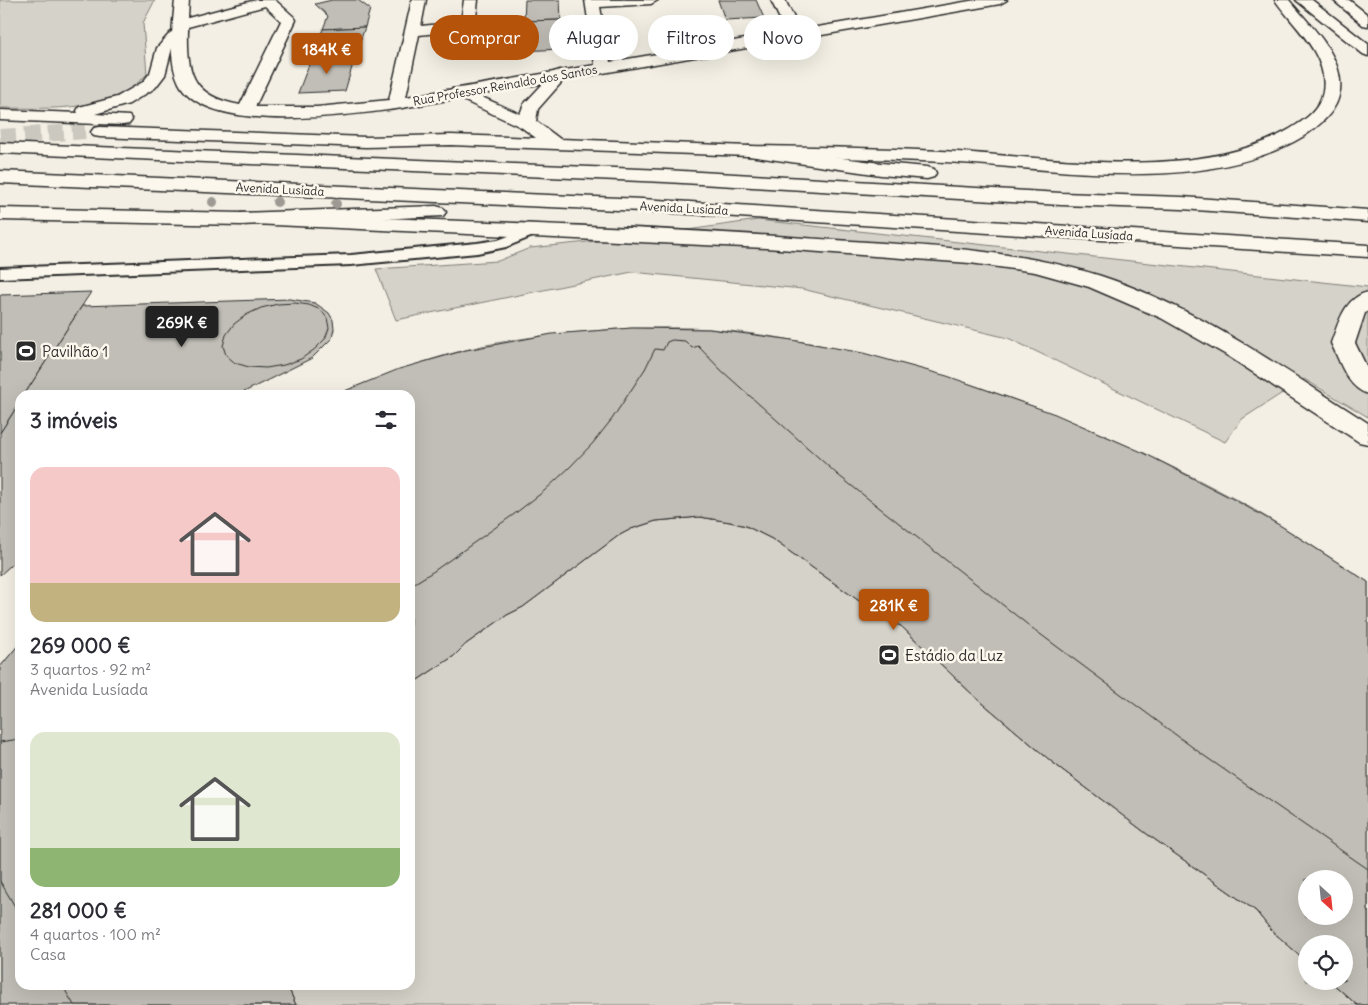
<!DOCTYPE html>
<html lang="pt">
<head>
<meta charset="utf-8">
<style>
	body { margin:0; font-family:Delius,sans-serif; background:#f2f2f3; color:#2b2b33; height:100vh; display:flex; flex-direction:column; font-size:19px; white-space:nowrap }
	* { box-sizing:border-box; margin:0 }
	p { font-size:16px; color:#7c7c81 }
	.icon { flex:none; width:28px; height:28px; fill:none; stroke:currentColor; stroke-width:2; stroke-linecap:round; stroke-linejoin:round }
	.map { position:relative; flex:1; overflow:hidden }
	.drawer { position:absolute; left:15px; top:390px; width:400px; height:600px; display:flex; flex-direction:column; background:#fff; border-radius:15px; box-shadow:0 5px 20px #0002 }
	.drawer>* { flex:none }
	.hud { position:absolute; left:430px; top:15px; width:475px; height:45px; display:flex; gap:10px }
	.needle { width:32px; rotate:153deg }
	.fabs { position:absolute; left:1298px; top:870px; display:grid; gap:10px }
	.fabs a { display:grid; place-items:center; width:55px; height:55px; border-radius:50%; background:#fff; box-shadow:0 5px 20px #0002; font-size:25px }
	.price { position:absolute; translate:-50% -42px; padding:0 11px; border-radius:5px; background:#b45309; color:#fff; font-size:16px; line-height:32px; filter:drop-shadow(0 1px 2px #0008) }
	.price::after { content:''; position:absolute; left:50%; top:30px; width:15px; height:11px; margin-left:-8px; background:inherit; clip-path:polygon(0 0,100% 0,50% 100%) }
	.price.on { background:#222; color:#fff }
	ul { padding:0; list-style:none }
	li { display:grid; align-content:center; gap:10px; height:265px; padding:0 15px }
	li span { display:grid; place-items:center; height:155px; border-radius:15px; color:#555 }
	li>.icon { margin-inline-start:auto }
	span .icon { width:90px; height:90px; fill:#fffc; stroke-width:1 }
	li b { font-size:21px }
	h2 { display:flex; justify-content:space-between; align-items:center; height:60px; padding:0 15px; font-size:21px }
	.tag { padding:0 18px; border-radius:22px; background:#fff; box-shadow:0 5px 20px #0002; font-size:18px; line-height:45px }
	.tag.on { background:#b45309; color:#fff }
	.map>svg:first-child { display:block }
	.green { fill:#d5d2c9; stroke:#807e7a; fill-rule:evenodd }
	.building { fill:#c0beb6; stroke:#2b2b2b; fill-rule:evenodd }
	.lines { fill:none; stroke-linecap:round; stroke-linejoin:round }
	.primary-tunnel { stroke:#cbc8bf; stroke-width:16; stroke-dasharray:16 8; stroke-linecap:butt }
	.lane-casing { stroke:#2b2b2b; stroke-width:4 }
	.street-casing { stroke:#2b2b2b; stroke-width:3 }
	.primary-casing { stroke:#2b2b2b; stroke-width:3 }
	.highway-casing { stroke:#2b2b2b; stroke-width:3 }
	.lane { fill:#fbf7ec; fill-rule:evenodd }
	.street { fill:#fbf7ec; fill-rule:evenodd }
	.primary { fill:#fbf7ec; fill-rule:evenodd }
	.highway { fill:#fbf7ec; fill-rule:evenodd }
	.tree { fill:#9d9a94 }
	.labels { text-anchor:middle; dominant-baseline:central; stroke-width:5; stroke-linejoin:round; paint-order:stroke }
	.far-street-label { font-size:12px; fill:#2b2b2b; stroke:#fbf7ec }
	.poi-label { font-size:15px; fill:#2b2b2b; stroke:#fbf7ec; text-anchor:start }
</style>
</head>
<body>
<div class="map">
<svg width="1368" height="1005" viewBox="0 0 1368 1005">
	<rect width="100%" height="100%" fill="#f3efe4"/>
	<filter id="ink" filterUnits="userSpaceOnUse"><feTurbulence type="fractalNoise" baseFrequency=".02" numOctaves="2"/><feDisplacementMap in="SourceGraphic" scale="10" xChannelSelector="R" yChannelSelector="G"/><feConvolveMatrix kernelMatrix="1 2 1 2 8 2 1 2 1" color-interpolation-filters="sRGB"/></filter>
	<g filter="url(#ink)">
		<g class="green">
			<path d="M0 0H155L143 23 147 74C111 114 49 108 0 108Z"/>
			<polygon points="758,220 1368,287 1368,417 1304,379 1242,419 1225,442 1008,338 802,289 632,272 396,320 376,269 498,261 530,248 645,236"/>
			<path d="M632 328C658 328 685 327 711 329 896 347 1070 411 1233 498 1279 523 1323 553 1368 582V1005H0V667L20 643V985H410V395H335C378 378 420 361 465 350 519 336 576 332 632 328ZM1306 879H1344V916H1306ZM1306 944H1344V981H1306Z"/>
		</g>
		<g class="building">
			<polygon points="332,0 358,0 370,9 365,27 323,29 328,16 315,4"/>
			<polygon points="525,0 560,0 561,20 524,21"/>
			<polygon points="718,0 756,0 764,18 725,20"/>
			<polygon points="561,20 561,49 522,51 524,21"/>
			<polygon points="365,27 355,57 311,59 323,29"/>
			<polygon points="355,57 345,91 298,93 311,59"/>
			<polygon points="91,292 24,395 20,395 20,402 0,433 0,295"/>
			<polygon points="290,299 315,303 329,313 333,320 334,329 332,338 312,358 238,395 24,395 82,306"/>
			<polygon points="295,303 309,305 321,310 327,318 329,328 325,339 315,349 301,359 284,365 266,368 249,367 235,363 226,355 223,346 226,335 234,324 246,315 261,308 278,304"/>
			<path d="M632 328 709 329 786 339 863 353 947 376 1055 414 1144 453 1233 499 1281 526 1368 582V1005H1357L1330 981H1344V944H1306V961L1271 930 1256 911 1147 834 1052 762 972 694 901 626 886 620 772 539 746 526 730 522 700 517 656 521 631 529 618 536 523 607 507 615 466 644 454 656 410 685V395H335L399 369 466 350 552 334ZM1306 879H1344V916H1306Z"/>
			<path d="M672 340 685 341 692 348 698 346 721 370 838 475 1032 628 1203 755 1368 869V1005H1357L1330 981H1344V944H1306V961L1271 930 1256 911 1147 834 1052 762 972 694 901 626 886 620 772 539 746 526 730 522 700 517 656 521 631 529 618 536 523 607 507 615 466 644 454 656 410 685V586L434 571 513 515 543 492 569 468 593 443 612 419 645 369 655 349 663 350 667 342ZM1306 879H1344V916H1306Z"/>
			<polygon points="20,402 20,557 0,575 0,433"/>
			<polygon points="20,643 20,985 287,985 296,1005 0,1005 0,667"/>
			<polygon points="20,739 20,915 0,881 0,742"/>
			<polygon points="62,985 287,985 296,1005 74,1005"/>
		</g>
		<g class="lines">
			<polyline class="primary-tunnel" points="0,137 85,131"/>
			<g class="lane-casing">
				<polygon id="lane" points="533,227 538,228 540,231 538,234 506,247 477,253 351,265 0,278 0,268 351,255 477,243 498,240"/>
			</g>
			<g class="street-casing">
				<path id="street" d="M175 0H189L188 18 256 0H275L294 17 296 20 255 107H317L389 100 412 0H426L421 26 461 22 464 0H478L475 26 473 29 419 35 406 97 595 65 585 0H658L651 4 600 7 610 62 786 32 771 0H785L800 30 976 0H1007L1000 4 396 109C347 115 206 136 179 83 167 59 173 25 175 0ZM265 6 281 21 240 105C190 96 187 72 188 27Z"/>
			</g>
			<g class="primary-casing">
				<g id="primary">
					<polygon points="181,27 186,28 188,31 172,48 165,75 155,88 129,104 95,114 129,116 132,120 129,124 123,125 0,120 0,110 78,113 77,111 79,107 117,97 143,82 150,73 157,48 170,33"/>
					<polygon points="560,70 566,72 568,75 538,109 536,121 560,139 749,146 881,163 927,167 934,169 936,173 934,177 927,179 881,175 749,156 451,145 366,147 100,137 94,136 91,132 94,128 100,127 366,137 451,135 536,138 521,127 452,95 450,92 452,89 464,89 520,114 524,104 554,72"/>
					<polygon points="0,143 665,170 1061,193 1182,197 1368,210 1368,222 1182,209 1061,205 665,182 0,153"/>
					<polygon points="0,171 642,199 1368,245 1368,257 642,211 0,183"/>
					<polygon points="436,206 443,208 446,212 443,216 241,225 0,220 0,208 241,213"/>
				</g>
			</g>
			<g class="highway-casing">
				<g id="highway">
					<path d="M1275 0H1289C1309 24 1344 56 1340 90 1338 111 1320 125 1304 136 1202 197 1058 168 945 162 880 159 814 157 749 156L743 155 740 151 743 147 749 146C813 147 877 148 941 151 1046 156 1196 184 1290 129 1305 120 1320 110 1323 91 1329 55 1293 26 1275 0Z"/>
					<polygon points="1296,0 1312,0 1368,44 1368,56 1363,54"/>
					<polygon points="1333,0 1349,0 1368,15 1368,26 1363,25"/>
					<path d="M241 213C429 220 617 225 804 238 904 245 1005 246 1101 276 1197 307 1283 369 1368 423V444L1359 442 1228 356 1161 318 1089 287 1035 272 970 263 766 248 234 223 231 219 234 215Z"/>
					<path d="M1368 292V311L1365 313 1355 343 1368 370V394C1347 388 1340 361 1331 343 1339 322 1344 298 1368 292Z"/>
				</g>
			</g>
			<use href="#lane" class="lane"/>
			<use href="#street" class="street"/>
			<use href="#primary" class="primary"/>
			<use href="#highway" class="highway"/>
		</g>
		<g class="tree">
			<circle cx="213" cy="202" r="5"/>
			<circle cx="277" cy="202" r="5"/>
			<circle cx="336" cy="204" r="5"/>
		</g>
	</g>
	<defs>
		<g id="stadium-square" transform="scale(1.125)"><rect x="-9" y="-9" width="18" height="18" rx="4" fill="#2b2b2b" stroke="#fbf7ec"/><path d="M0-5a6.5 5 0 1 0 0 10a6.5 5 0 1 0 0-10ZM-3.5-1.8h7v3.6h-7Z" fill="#fff"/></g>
	</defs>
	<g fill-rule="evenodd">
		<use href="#stadium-square" x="26" y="351"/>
		<use href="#stadium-square" x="889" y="655"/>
	</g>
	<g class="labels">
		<g class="far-street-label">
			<text transform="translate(505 85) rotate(-10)">Rua Professor Reinaldo dos Santos</text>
			<text transform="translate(280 189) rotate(3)">Avenida Lusíada</text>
			<text transform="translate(684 208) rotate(3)">Avenida Lusíada</text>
			<text transform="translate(1089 233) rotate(4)">Avenida Lusíada</text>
		</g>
		<g class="poi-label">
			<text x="42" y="351">Pavilhão 1</text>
			<text x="905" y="655">Estádio da Luz</text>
		</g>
	</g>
</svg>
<div class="fabs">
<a><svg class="needle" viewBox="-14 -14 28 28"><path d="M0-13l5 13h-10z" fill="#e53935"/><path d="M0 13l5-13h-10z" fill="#7c7c81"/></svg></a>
<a><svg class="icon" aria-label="locate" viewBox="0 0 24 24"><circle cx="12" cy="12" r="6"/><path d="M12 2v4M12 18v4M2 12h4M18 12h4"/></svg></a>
</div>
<b class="price" style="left:327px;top:75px">184K €</b>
<b class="price on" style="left:182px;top:348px">269K €</b>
<b class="price" style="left:894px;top:631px">281K €</b>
<div class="hud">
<a class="tag on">Comprar</a>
<a class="tag">Alugar</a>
<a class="tag">Filtros</a>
<a class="tag">Novo</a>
</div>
<section class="drawer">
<h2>3 imóveis<svg class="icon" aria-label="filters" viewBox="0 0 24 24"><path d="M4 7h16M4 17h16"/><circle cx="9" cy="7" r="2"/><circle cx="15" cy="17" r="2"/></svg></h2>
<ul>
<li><span style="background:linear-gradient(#f6c9c9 75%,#c2b280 0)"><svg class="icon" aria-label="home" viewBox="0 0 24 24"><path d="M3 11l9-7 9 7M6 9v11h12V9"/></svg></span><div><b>269 000 €</b><p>3 quartos · 92 m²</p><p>Avenida Lusíada</p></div></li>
<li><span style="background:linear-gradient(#dfe7d0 75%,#8fb573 0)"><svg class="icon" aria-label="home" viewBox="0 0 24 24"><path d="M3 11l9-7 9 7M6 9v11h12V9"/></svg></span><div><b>281 000 €</b><p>4 quartos · 100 m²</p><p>Casa</p></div></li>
</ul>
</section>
</div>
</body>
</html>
